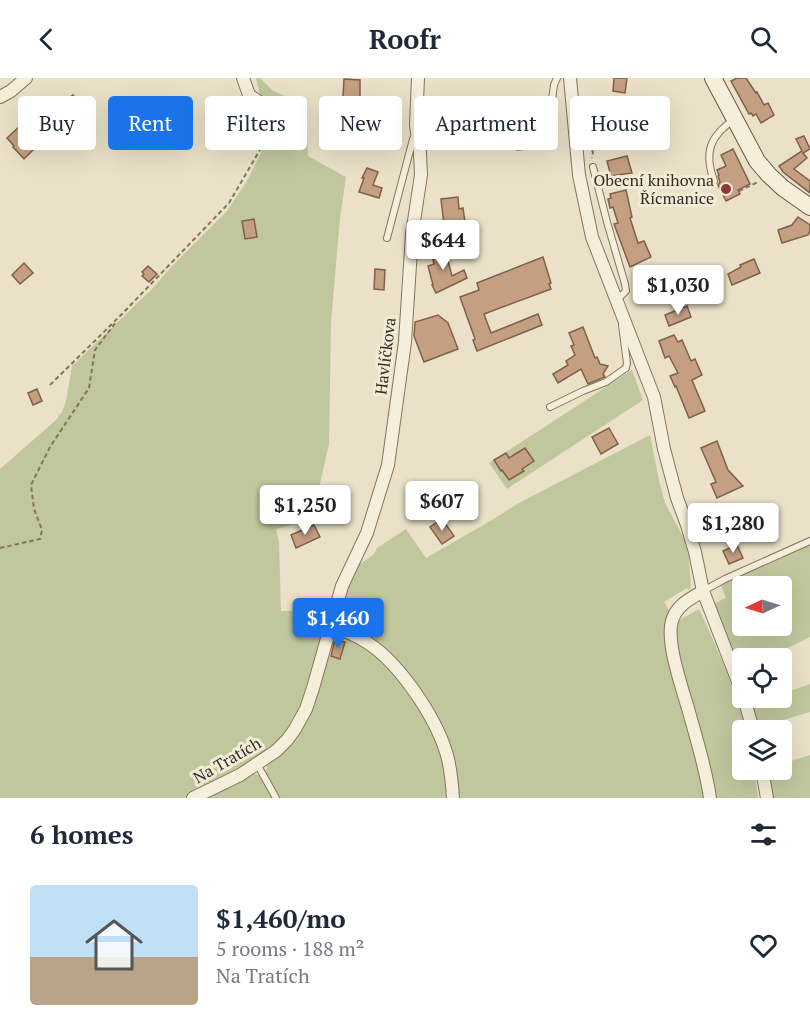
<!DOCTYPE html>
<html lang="en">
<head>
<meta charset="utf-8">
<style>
	body { margin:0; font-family:"PT Serif",serif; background:#f6f6f7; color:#1f2937; height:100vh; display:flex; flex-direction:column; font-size:22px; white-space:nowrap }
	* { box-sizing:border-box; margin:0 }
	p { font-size:20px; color:#747a83 }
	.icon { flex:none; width:33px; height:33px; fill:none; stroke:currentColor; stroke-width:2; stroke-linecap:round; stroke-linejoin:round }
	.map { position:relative; height:720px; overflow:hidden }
	.drawer { display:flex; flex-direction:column; background:#fff; flex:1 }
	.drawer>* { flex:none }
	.banner { position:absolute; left:18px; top:18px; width:774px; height:54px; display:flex; gap:12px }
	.needle { width:39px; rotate:266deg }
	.fabs { position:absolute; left:732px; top:498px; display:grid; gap:12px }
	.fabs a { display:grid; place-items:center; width:60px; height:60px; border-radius:6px; background:#fff; box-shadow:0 6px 24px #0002; font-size:30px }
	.price { position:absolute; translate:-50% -51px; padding:0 14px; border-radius:6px; background:#fff; color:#222; font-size:20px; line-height:39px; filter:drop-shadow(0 2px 3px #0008) }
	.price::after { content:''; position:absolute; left:50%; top:36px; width:18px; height:14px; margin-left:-9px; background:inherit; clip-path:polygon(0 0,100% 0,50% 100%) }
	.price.on { background:#1a73e8; color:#fff }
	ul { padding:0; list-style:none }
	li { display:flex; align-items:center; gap:18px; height:150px; padding:0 30px }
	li+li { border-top:2px solid #e0e1e3 }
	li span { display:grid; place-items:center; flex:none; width:168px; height:120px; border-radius:6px; color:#555 }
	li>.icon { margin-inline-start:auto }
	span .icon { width:72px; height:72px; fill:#fffc; stroke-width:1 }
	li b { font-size:26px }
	h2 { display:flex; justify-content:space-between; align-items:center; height:72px; padding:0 30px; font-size:26px }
	.pill { padding:0 21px; border-radius:6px; background:#fff; box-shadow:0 6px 24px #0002; font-size:21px; line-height:54px }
	.pill.on { background:#1a73e8; color:#fff }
	header { display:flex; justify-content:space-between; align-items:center; height:78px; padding:0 30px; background:#fff; font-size:27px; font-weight:600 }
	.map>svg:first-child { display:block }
	.green { fill:#c1c79d; fill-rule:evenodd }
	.building { fill:#c49f82; stroke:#806047; stroke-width:1.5 }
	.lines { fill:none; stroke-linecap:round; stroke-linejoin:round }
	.lane-casing { stroke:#84745f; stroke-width:8 }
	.street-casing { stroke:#84745f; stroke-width:14 }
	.secondary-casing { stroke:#665542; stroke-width:18 }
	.path { stroke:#84745f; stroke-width:2; stroke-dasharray:4.5 3; stroke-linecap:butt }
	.lane { stroke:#f5eeda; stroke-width:6 }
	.street { stroke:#f5eeda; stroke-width:12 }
	.secondary { stroke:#f5eeda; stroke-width:16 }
	.poi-dot { fill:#8c3835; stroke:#f2ebd7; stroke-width:2 }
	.labels { text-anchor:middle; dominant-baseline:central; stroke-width:6; stroke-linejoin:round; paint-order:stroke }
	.poi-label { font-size:16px; fill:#362c21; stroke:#f2ebd7; text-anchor:end }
	.street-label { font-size:16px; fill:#362c21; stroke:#f2ebd7 }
</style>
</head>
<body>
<header><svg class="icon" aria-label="back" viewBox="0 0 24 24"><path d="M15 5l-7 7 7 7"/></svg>Roofr<svg class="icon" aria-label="search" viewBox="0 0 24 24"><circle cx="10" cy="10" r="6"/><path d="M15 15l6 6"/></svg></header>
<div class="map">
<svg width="810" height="720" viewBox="0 0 810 720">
	<rect width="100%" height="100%" fill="#eae1c8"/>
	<g class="green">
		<polygon points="256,0 260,0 272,12 306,28 308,78 346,99 340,140 331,245 329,366 315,427 297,445 276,451 279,464 281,533 327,533 329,536 299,631 286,656 279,665 235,696 185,720 0,720 0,391 56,342 62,334 66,323 72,288 151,212 173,187 227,133 247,103 266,64 267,41 262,25"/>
		<polygon points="632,292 643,322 507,411 489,385"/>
		<path d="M650 357 660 407 665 425 688 468 691 510 688 512 687 510 664 524 676 544 699 531C717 570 735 610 746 652H742V692H754L758 720H202L251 695 258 697 266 693 268 684 278 676 324 584 330 578 341 581 353 539 343 535 338 527 353 491 374 476 377 470 406 451 426 480 497 439 517 426Z"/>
		<path d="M810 467V559L767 580H742V593L740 594 713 526 726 520 721 507ZM742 508H782V548H742Z"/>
		<polygon points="810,606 810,634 757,650 751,626 771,620 782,620 782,616"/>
		<polygon points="810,677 810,720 770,720 765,692 782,692 782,686"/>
	</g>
	<g class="building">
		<polygon points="614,0 627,0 625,15 613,13"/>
		<polygon points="737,0 746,0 756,15 757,14 764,27 768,25 774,37 761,45 756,36 753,38 751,35 749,36 731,3"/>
		<polygon points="344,1 360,2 360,20 343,19"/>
		<polygon points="73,17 85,32 69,43 63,36 68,33 62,25"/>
		<polygon points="149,27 154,36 144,41 140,32"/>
		<polygon points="450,32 459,32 459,35 472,34 473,49 443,50 442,35 450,35"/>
		<polygon points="33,36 53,57 45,65 43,64 33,72 24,81 13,69 14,68 7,60"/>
		<polygon points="537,56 538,70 517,72 515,59"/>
		<polygon points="804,58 810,71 803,75 807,80 794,91 810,103 810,115 783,94 779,88 802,73 796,61"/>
		<polygon points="733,71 750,106 738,112 740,116 726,123 718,107 720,104 718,98 719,97 717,92 726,88 721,77"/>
		<polygon points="627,78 632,95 611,98 607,83"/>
		<polygon points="367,90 378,94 373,107 382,110 379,120 359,114 364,100 362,100"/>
		<polygon points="626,112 632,139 630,140 638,165 644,163 651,179 630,189 614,146 618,145 613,129 610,130 608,121 611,120 610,116"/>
		<polygon points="458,119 459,131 463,130 465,144 444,147 441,121"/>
		<polygon points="798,139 810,147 810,153 808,157 782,165 778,152 792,147"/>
		<polygon points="254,141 257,159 245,161 242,143"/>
		<polygon points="444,168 452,198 464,192 467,200 436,215 432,207 433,207 428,188 434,186 431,172"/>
		<polygon points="543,179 551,205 549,206 551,211 484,236 491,255 538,236 542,247 477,273 473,262 475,261 460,219 479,212 477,205"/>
		<polygon points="754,181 760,195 732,207 728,196 741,189 740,187"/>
		<polygon points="24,185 33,195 20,206 12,197"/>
		<polygon points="148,188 157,196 149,204 142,198 144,196 142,194"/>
		<polygon points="375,191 385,192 384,212 374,211"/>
		<polygon points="687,228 691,239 669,248 665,237"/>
		<polygon points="438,237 448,245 458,271 424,284 414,258 415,244"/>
		<polygon points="583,249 595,280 597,279 600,286 608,288 603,296 605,299 588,306 581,291 558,305 553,296 568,287 566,283 575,277 571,268 574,267 569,255"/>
		<polygon points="674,257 678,264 682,262 691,283 695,281 702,297 692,302 705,333 689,340 676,308 675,309 670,298 678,295 669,278 665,280 659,263"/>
		<polygon points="37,311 42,323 33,327 28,315"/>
		<polygon points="609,350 618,366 601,376 592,359"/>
		<polygon points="717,363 728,392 743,408 717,420 711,406 716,404 701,370"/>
		<polygon points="525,370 534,383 522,391 524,393 509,402 502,392 501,393 494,382 506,375 509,380"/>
		<polygon points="442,441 454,458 442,466 430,449"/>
		<polygon points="314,447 320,459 296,470 291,457"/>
		<polygon points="737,467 743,480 729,486 723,473"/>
		<polygon points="335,561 345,564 340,581 331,578"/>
	</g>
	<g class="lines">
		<g class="lane-casing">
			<g id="lane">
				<polyline points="549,44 554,7 557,0"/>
				<polyline points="593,89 607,144 625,206 626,213 621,218 616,220"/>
				<path d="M714 103C704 75 709 58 735 41"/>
				<polyline points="387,160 413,61 416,57"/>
				<polyline points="550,329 583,313 606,304 626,290 627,285 622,247"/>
				<polyline points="703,513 725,501 810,463"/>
				<polyline points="257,686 276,720"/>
			</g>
		</g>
		<g class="street-casing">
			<g id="street">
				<polyline points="243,0 249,17 259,24 265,41"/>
				<polyline points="570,0 579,97 592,159 654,319 664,371 677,420 687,447 695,474 703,513 742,614"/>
				<polyline points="0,19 11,13 26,0"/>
				<path d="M703 513C692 520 678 526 673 540 664 561 683 612 689 634 697 663 706 691 710 720"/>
				<path d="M329 549C343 552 356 557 368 565 399 585 435 638 446 674 451 689 452 705 453 720"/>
				<polyline points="744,620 753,652"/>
				<polyline points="762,692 767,720"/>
				<polyline points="193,720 240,697 276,673 287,662 295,651 306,631 313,610 342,508 367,455 388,387 405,264 412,156 421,97 420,75 416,47 418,0"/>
			</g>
		</g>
		<g class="secondary-casing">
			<polyline id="secondary" points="713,0 757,83 769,97 783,110 810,129"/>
		</g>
		<g class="path">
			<polyline points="588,66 593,74 592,80"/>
			<polyline points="592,71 593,51"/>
			<polyline points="739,113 758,104"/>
			<polyline points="50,307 122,236 229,125 261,70 265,52"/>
			<polyline points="0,470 40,461 42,452 34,431 31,407 50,369 89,310 95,272 116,244"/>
		</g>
		<use href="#lane" class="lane"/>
		<use href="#street" class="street"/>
		<use href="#secondary" class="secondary"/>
	</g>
	<circle class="poi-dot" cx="726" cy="111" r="6"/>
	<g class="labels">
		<g class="poi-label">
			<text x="714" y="102">Obecní knihovna<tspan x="714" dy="18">Řícmanice</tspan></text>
		</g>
		<g class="street-label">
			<text transform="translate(385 278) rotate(-83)">Havlíčkova</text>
			<text transform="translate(227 682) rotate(-30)">Na Tratích</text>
		</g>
	</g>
</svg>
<div class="fabs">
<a><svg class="needle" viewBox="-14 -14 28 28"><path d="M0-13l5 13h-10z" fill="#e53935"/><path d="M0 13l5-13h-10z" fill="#747a83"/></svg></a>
<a><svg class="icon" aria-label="locate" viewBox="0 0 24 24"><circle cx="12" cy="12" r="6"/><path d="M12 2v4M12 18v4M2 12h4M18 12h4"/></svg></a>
<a><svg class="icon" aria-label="layers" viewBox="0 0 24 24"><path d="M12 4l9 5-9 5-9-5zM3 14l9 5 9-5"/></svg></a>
</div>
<b class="price" style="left:443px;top:193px">$644</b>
<b class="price" style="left:678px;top:238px">$1,030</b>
<b class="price" style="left:442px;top:454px">$607</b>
<b class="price" style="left:305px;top:458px">$1,250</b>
<b class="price" style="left:733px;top:476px">$1,280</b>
<b class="price on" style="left:338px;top:571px">$1,460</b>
<div class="banner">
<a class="pill">Buy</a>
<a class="pill on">Rent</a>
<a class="pill">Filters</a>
<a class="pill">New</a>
<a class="pill">Apartment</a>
<a class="pill">House</a>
</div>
</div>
<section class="drawer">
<h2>6 homes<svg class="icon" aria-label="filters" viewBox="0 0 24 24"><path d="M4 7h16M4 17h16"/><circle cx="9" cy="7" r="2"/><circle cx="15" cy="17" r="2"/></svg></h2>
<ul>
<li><span style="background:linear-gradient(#bfe0f5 60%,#b9a48a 0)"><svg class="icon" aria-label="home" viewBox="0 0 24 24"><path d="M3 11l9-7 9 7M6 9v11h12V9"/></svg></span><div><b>$1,460/mo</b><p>5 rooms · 188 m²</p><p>Na Tratích</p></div><svg class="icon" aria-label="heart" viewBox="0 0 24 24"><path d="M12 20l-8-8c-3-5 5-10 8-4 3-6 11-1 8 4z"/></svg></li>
</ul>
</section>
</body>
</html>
